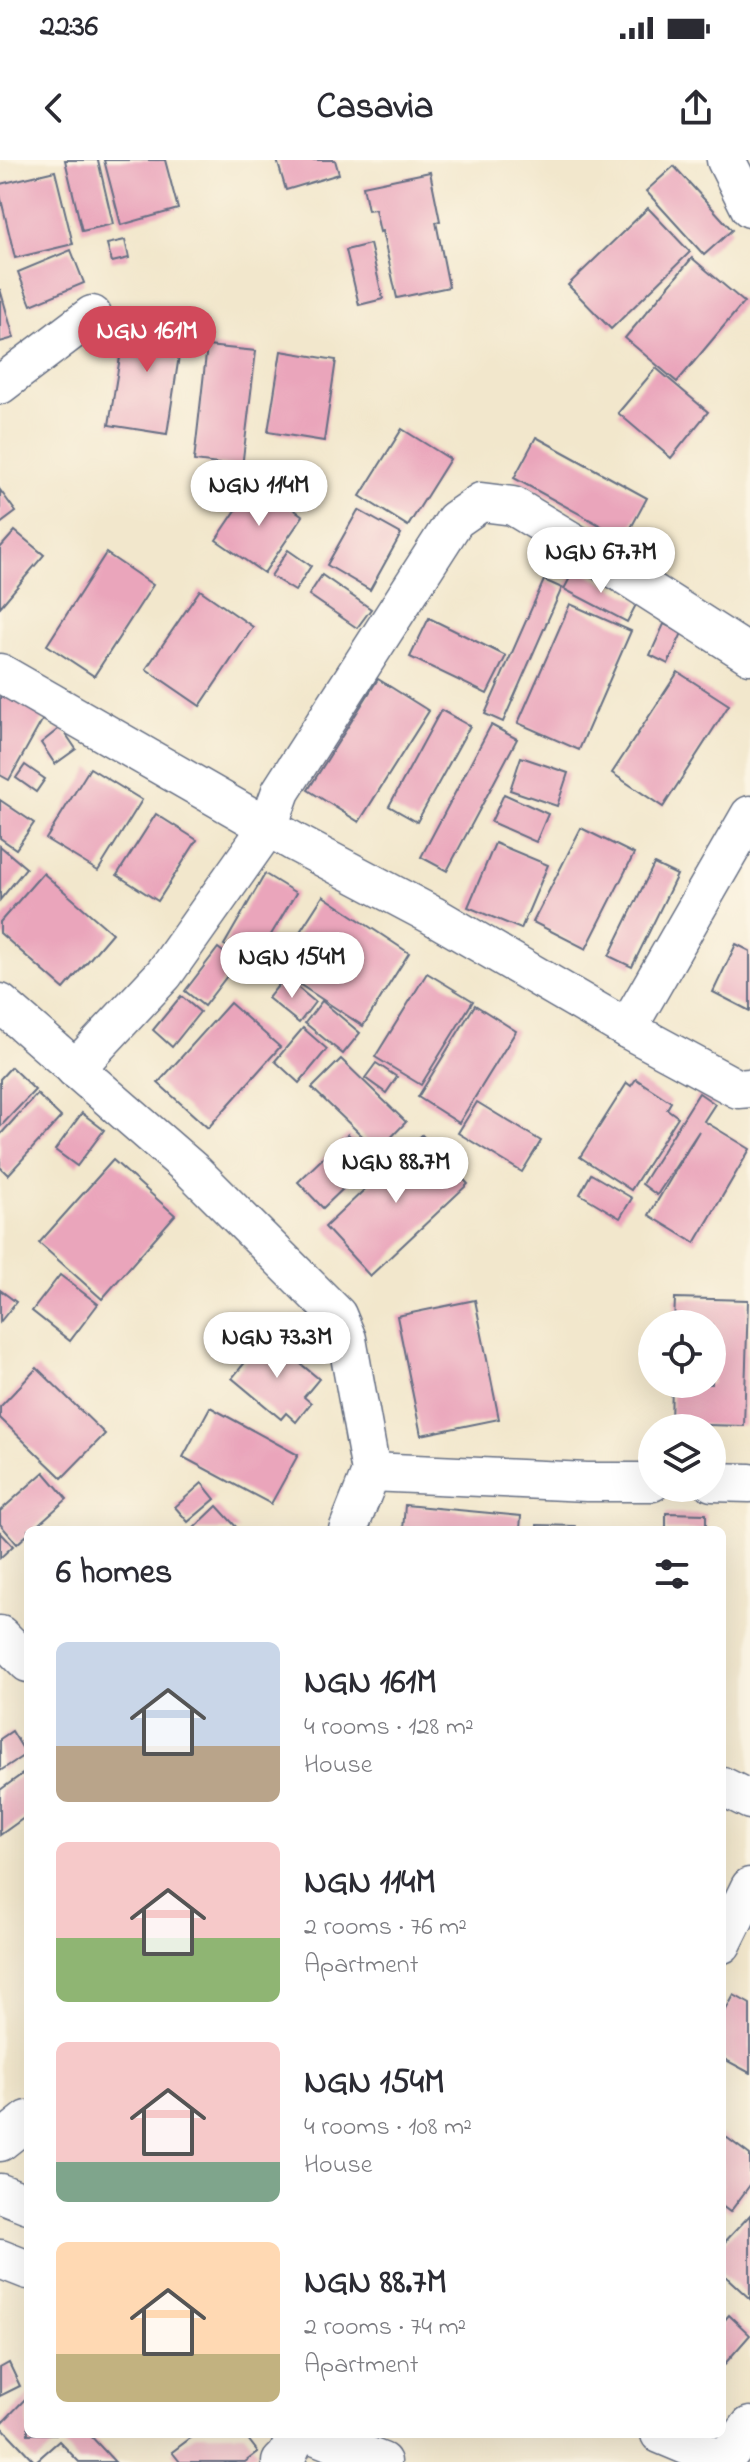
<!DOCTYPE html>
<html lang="en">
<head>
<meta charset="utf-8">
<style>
	body { margin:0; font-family:"Indie Flower",sans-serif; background:#f2f2f3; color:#2b2b33; height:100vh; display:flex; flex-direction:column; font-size:30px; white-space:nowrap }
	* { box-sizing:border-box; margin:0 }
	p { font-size:26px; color:#7c7c81 }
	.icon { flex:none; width:44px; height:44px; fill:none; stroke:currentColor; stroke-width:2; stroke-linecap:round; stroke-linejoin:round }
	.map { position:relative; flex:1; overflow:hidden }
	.side { position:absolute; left:24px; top:1366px; width:702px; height:912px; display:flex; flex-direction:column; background:#fff; border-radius:12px; box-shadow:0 8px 32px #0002 }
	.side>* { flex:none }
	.tools { position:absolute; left:638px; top:1150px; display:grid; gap:16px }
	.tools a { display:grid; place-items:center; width:88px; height:88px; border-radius:50%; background:#fff; box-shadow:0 8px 32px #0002; font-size:40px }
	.price { position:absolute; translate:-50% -68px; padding:0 18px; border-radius:28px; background:#fff; color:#222; font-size:26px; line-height:52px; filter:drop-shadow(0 2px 4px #0008) }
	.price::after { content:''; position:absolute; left:50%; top:48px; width:24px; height:18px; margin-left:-12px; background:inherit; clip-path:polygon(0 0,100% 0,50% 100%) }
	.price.active { background:#d1495b; color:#fff }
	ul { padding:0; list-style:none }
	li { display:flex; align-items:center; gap:24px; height:200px; padding:0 32px }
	li span { display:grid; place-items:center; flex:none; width:224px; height:160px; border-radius:12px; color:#555 }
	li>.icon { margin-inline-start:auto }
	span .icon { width:96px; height:96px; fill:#fffc; stroke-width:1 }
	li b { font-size:34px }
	h2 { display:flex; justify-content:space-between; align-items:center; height:96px; padding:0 32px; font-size:34px }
	.status { display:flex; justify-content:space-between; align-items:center; height:56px; padding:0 40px; background:#fff; direction:ltr }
	.status svg { height:22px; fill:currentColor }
	header { display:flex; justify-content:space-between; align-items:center; height:104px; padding:0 32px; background:#fff; font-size:36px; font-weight:800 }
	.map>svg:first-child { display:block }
	.building { fill:#eaa5bb }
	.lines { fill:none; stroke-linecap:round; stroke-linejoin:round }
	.street-casing { stroke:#666f84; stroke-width:41 }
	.street { stroke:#fff; stroke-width:38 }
</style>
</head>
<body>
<div class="status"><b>22:36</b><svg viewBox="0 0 49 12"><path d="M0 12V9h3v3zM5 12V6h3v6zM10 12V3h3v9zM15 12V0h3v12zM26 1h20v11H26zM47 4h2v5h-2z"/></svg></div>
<header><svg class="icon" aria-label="back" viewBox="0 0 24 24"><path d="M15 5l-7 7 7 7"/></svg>Casavia<svg class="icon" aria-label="share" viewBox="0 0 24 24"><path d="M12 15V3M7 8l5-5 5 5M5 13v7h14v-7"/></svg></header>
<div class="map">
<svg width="750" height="2302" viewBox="0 0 750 2302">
	<rect width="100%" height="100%" fill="#fcf5e5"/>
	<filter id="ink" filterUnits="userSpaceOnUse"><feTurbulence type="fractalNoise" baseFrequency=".0125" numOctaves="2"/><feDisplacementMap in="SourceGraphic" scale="16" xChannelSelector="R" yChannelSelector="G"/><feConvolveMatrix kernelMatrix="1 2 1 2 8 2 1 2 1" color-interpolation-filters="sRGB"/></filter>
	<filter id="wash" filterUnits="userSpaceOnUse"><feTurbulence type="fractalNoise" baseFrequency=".006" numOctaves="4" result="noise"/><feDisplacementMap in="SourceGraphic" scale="32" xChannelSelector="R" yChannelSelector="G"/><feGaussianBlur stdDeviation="1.8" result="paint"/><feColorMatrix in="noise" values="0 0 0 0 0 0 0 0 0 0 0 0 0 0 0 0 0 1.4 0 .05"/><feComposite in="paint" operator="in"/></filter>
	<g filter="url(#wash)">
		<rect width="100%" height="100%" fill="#f2e7cc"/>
		<g id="blocks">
			<g class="building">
				<polygon points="65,0 98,0 113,64 82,71"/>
				<polygon points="104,0 165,0 178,49 121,65"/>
				<polygon points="277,0 335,0 339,14 286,30"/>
				<polygon points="674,6 732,70 704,95 646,31"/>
				<polygon points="55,11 73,84 15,98 0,35 0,24"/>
				<polygon points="430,12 440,61 436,62 449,127 397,138 382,71 380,72 375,49 368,50 363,26"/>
				<polygon points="648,48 690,92 611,169 568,125"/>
				<polygon points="125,80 129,98 112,102 107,84"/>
				<polygon points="370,84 383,139 359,145 346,90"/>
				<polygon points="71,90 84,123 31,145 18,112"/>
				<polygon points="692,98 744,142 677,222 625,178"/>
				<polygon points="0,129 14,178 0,182"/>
				<polygon points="127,154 184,163 167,274 109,265"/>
				<polygon points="207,186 256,191 242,307 194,301"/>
				<polygon points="281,191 336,200 324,281 268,272"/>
				<polygon points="656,208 708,252 671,298 618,253"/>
				<polygon points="402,269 450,299 408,366 360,336"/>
				<polygon points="536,277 647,338 625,379 514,318"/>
				<polygon points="255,322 303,356 264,413 216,380"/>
				<polygon points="0,330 16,352 0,364"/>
				<polygon points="358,350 401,374 370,430 327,405"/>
				<polygon points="15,371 44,395 0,447 0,388"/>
				<polygon points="288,390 311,406 295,431 271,416"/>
				<polygon points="106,393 153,425 94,516 47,485"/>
				<polygon points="575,408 638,441 627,462 564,429"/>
				<polygon points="322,415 371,449 357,468 309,435"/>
				<polygon points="544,420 562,428 503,562 485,554"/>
				<polygon points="200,430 253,467 200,546 146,509"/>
				<polygon points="570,444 631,471 579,590 518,563"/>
				<polygon points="429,458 506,496 487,534 410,497"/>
				<polygon points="664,464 682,473 668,504 650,495"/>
				<polygon points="678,512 729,545 663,647 612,613"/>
				<polygon points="378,519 429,551 359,662 308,630"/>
				<polygon points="0,532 44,557 9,620 0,615"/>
				<polygon points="441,550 470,566 417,662 389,646"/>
				<polygon points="491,565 517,579 447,711 421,697"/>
				<polygon points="61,567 76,589 55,604 41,583"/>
				<polygon points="521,597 568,613 557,646 510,630"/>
				<polygon points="25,605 45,619 36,632 16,618"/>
				<polygon points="90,608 142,640 98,711 46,679"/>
				<polygon points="504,634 548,654 536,682 491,662"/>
				<polygon points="0,640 34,663 16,689 0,678"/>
				<polygon points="156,654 197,680 158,741 117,715"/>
				<polygon points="581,668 634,694 586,789 533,762"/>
				<polygon points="495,683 548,705 521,769 468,747"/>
				<polygon points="0,686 26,708 0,740"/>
				<polygon points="654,704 677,715 632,807 609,796"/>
				<polygon points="43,713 112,773 64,829 0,773 0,762"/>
				<polygon points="265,714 296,733 254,803 224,785"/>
				<polygon points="323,736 409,793 363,866 276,809"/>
				<polygon points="736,784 750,791 750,851 713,832"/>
				<polygon points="218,788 237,803 204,846 185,831"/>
				<polygon points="427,813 473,841 421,925 375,897"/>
				<polygon points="285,817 315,842 299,863 268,838"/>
				<polygon points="181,836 200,852 172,887 153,870"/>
				<polygon points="322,841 360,873 343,894 305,863"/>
				<polygon points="230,843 280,887 208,968 158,923"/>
				<polygon points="475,845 516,871 459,963 418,937"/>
				<polygon points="303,868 327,889 299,923 275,901"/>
				<polygon points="341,899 406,962 378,991 312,928"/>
				<polygon points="376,903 397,917 386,933 365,918"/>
				<polygon points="11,907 35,930 0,967 0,919"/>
				<polygon points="636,919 671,942 667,949 678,957 631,1030 580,997 627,923 631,926"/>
				<polygon points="699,933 715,944 704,961 750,989 695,1083 649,1055 699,971 657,1035 642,1024"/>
				<polygon points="37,934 61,957 8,1015 0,1007 0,975"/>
				<polygon points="477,942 541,981 522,1012 458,973"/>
				<polygon points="82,953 104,970 77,1006 55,990"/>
				<polygon points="348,974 373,1000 323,1048 298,1022"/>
				<polygon points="422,975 468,1024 370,1116 325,1067"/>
				<polygon points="113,1000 175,1055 102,1139 39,1083"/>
				<polygon points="591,1014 632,1038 620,1058 580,1034"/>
				<polygon points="60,1115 98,1144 70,1181 32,1151"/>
				<polygon points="0,1130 16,1142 0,1162"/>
				<polygon points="675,1138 748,1140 744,1266 671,1264 672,1224 712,1224 712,1164 674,1164"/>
				<polygon points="475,1140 499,1259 421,1275 397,1156"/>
				<polygon points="267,1176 319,1219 304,1237 311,1243 296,1262 286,1253 281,1259 232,1218"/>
				<polygon points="37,1208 105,1274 62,1318 0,1258 0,1247"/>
				<polygon points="210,1247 298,1295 271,1344 183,1297"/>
				<polygon points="44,1312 67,1339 32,1370 28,1370 28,1374 17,1384 0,1364 0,1351"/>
				<polygon points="202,1323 215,1339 188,1362 175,1347"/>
				<polygon points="405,1345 521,1356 520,1370 403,1370"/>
				<polygon points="217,1346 239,1370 192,1370"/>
				<polygon points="666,1353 706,1354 706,1370 666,1370"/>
				<polygon points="537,1365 575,1366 575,1370 537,1370"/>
				<polygon points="0,1372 13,1386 0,1398"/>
				<polygon points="12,1571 26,1594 0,1611 0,1579"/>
				<polygon points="28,1610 28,1655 0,1675 0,1630"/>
				<polygon points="734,1835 750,1844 750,1913 722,1898 722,1857"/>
				<polygon points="722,1974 750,1995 750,2025 730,2052 722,2046"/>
				<polygon points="750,2055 750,2139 722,2113 722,2085"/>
				<polygon points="729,2155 750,2175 722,2207 722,2163"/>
				<polygon points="9,2203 20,2226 0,2236 0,2208"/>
				<polygon points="28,2236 28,2274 89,2274 115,2302 79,2302 59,2281 35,2302 0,2265"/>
				<polygon points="196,2274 244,2274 258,2292 245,2302 180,2302 172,2292"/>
			</g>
		</g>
	</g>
	<g filter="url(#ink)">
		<use href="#blocks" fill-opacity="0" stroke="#666f84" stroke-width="2"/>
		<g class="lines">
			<g class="street-casing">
				<g id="street">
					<polyline points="726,0 750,48"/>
					<polyline points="0,225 92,155"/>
					<polyline points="0,513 296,683 432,755 627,869 738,929 750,928"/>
					<polyline points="0,843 192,1010 337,1155 347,1179 371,1312 348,1370"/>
					<polyline points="627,869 750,655"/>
					<polyline points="75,909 164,814 268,667 281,631 455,360 481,342 513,346 586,390 750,495"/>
					<polyline points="371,1312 587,1322 652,1322"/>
					<polyline points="712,1322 750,1323"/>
					<polyline points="0,1475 28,1503"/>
					<polyline points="722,1626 750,1640"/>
					<polyline points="722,1784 750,1727"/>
					<polyline points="0,1982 28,1960"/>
					<polyline points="0,2033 28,2044"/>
					<polyline points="0,2099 28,2110"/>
					<polyline points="312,2274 382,2302"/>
					<polyline points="660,2274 724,2301"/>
					<polyline points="281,2302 287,2296 297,2274"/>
					<polyline points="723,2302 750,2266"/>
				</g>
			</g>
			<use href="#street" class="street"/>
		</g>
	</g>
</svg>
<div class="tools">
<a><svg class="icon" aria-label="locate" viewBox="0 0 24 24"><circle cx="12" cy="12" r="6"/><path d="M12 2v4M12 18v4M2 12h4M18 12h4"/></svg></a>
<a><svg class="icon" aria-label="layers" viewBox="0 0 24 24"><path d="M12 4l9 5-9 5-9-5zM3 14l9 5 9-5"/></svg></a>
</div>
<b class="price active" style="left:147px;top:214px">NGN 161M</b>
<b class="price" style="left:259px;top:368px">NGN 114M</b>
<b class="price" style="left:601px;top:435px">NGN 67.7M</b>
<b class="price" style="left:292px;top:840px">NGN 154M</b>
<b class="price" style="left:396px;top:1045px">NGN 88.7M</b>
<b class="price" style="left:277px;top:1220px">NGN 73.3M</b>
<section class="side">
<h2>6 homes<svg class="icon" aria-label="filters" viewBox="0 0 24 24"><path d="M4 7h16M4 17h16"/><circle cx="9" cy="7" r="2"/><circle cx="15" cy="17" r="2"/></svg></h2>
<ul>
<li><span style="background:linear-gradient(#c9d6e8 65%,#b9a48a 0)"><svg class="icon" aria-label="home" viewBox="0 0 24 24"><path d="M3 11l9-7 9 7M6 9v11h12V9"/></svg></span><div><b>NGN 161M</b><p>4 rooms · 128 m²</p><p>House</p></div></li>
<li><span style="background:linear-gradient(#f6c9c9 60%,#8fb573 0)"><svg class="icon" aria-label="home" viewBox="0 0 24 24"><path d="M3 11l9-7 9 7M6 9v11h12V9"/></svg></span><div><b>NGN 114M</b><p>2 rooms · 76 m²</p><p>Apartment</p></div></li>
<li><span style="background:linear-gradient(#f6c9c9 75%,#7fa58c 0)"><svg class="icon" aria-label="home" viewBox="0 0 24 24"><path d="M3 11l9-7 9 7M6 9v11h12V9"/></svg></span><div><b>NGN 154M</b><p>4 rooms · 108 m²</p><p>House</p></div></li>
<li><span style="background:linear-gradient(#ffd9b3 70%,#c2b280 0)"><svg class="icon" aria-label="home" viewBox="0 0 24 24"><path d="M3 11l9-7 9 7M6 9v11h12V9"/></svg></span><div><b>NGN 88.7M</b><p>2 rooms · 74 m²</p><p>Apartment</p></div></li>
</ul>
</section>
</div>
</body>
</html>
